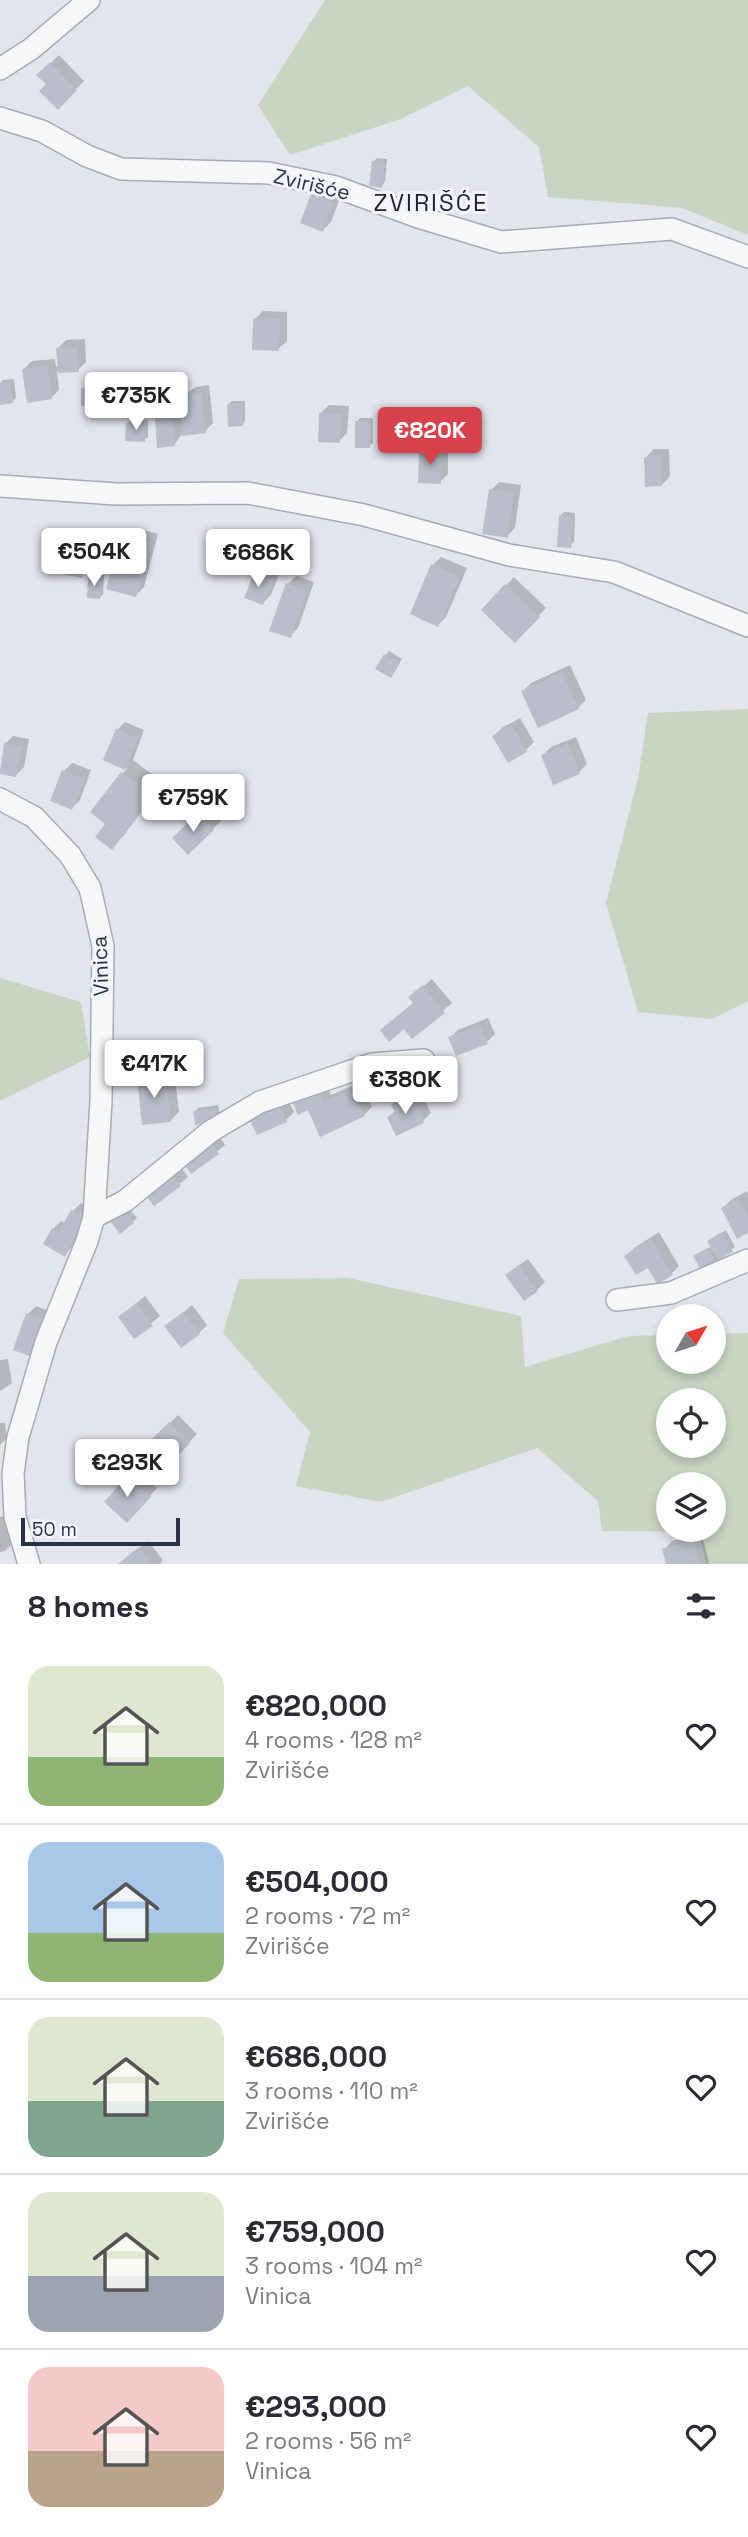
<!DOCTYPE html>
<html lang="en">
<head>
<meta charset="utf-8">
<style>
	body { margin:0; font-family:"Space Grotesk",sans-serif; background:#f2f2f3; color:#2b2b33; height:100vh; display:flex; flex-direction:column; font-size:26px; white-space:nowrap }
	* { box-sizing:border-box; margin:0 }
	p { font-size:23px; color:#7c7c81 }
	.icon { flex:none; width:38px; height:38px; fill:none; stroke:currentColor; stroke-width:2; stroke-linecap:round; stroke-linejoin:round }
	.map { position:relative; height:1564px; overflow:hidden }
	.details { display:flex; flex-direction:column; background:#fff; flex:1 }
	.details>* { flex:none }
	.needle { width:46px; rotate:51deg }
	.tools { position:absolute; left:656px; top:1304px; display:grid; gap:14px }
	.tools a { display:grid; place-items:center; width:70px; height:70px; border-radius:50%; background:#fff; box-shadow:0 4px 10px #0003; font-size:35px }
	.scale { position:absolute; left:21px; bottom:18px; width:159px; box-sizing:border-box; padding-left:7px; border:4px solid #293145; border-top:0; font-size:19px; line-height:24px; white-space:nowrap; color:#293145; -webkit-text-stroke:5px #f2f4f9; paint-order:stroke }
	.price { position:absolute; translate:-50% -60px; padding:0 16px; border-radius:7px; background:#fff; color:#222; font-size:23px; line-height:46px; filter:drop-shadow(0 2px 4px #0008) }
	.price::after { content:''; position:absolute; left:50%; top:42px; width:21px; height:16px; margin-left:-10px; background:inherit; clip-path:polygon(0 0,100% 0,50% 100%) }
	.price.on { background:#d7414c; color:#fff }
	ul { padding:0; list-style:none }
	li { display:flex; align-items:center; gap:21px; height:175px; padding:0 28px }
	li+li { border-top:2px solid #e1e1e2 }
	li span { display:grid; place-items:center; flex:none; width:196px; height:140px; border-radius:21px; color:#555 }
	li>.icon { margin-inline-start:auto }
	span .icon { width:84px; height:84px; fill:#fffc; stroke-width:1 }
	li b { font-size:30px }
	h2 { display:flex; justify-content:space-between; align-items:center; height:84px; padding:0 28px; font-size:30px }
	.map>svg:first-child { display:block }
	.green { fill:#c6d6c3; fill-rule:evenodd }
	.shadow { fill:#0003 }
	.building { fill:#b9beca }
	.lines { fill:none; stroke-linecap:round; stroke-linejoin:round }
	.street-casing { stroke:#a7abb7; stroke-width:24 }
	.street { stroke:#f6f7f9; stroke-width:21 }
	.labels { text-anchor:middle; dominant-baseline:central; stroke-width:6; stroke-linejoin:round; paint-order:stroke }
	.street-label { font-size:21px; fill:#293145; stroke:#f2f4f9 }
	.quarter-label { font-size:24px; letter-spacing:2px; fill:#1b2236; stroke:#f2f4f9 }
</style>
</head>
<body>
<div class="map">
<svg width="748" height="1564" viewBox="0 0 748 1564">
	<rect width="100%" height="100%" fill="#e2e5ec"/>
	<g class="green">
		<polygon points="325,0 748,0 748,235 682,208 548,197 539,147 468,86 401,119 290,155 258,105"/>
		<polygon points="748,709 748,1001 712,1019 638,1012 606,903 638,778 648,713"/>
		<polygon points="0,978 81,1002 90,1057 0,1101"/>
		<path d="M348 1278 521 1316 525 1367 628 1336 668 1335V1362H714V1334L748 1333V1564H706L699 1532 602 1531 598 1501 537 1448 381 1502 296 1486 310 1432 223 1333 239 1279ZM714 1400V1446H668V1400ZM714 1484V1530H668V1484Z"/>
	</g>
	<g class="shadow">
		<polygon points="59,55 84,81 58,107 48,84 39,75"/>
		<polygon points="377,158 387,159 385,182 381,186 373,162"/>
		<polygon points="321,187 341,195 331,222 323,230 313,195"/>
		<polygon points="263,311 287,312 287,341 278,349 255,319"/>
		<polygon points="85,339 86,362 78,370 57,371 59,390 51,398 24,369 32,361 55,359 56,367 59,366 58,348 66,340"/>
		<polygon points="14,379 16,398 12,402 0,391 0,383 3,380"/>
		<polygon points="91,381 119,381 119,396 111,405 83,389"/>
		<polygon points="209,385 213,423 205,431 182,434 174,445 155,404 163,396 179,395 179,400 195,387"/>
		<polygon points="232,401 245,401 245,421 242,425 228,405"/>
		<polygon points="329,405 349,406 347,433 339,441 321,413"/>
		<polygon points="360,418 373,418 373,443 369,446 356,422"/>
		<polygon points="131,420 148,420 148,437 144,440 127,423"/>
		<polygon points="428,443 448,444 448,474 440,482 420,451"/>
		<polygon points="654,449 669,449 670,476 662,485 645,458"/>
		<polygon points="499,482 521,485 515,528 507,536 491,490"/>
		<polygon points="564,512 575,513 574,542 570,546 560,516"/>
		<polygon points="79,528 96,531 89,568 81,576 71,536"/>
		<polygon points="140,529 158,534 144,587 136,595 119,548 127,540 131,541"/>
		<polygon points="441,557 467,568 446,617 438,625 433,565"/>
		<polygon points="263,566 280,572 271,595 263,603 255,574"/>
		<polygon points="94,575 104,575 103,594 100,597 90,578"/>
		<polygon points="296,576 314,582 298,628 290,636 288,584"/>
		<polygon points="514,577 546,608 515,640 483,610"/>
		<polygon points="389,651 402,659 391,676 377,668"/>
		<polygon points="570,665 586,700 578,708 523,691 531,683"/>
		<polygon points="520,718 534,742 526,750 508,761 494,736 502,728"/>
		<polygon points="125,722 144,730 133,760 163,783 124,835 111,848 108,824 92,812 127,768 105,759 117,730"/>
		<polygon points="13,736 29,739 24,767 16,775 0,772 5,744"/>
		<polygon points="576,737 587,764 579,772 554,783 543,755 551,747"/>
		<polygon points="72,763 91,770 80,800 72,808 64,771"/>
		<polygon points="207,806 221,821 188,853 174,838"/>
		<polygon points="432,979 452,1003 413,1037 415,1002 419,990"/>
		<polygon points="488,1018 495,1034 487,1042 450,1038 458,1030"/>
		<polygon points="174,1068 179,1112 171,1120 139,1079 147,1071"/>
		<polygon points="435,1071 442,1089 424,1098 431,1113 423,1121 397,1133 389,1117 396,1110 393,1104 401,1096 417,1089 414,1081 418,1077"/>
		<polygon points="326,1083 331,1095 353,1085 358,1096 366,1092 372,1107 364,1115 309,1108 299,1112"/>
		<polygon points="287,1098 294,1112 286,1120 258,1133"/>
		<polygon points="218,1105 220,1117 195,1112 198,1108"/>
		<polygon points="218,1134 225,1145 192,1172"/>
		<polygon points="180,1166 188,1177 154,1204 147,1193"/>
		<polygon points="747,1191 748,1194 748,1231 723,1208 731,1200"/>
		<polygon points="81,1203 93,1209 73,1246 65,1254 53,1229 61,1221 66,1223 73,1211"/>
		<polygon points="129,1208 137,1218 120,1231 116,1218"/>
		<polygon points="726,1230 735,1247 719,1257 721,1262 718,1266 699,1253 712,1246 709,1241"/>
		<polygon points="659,1232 679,1266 671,1274 626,1256 634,1248"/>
		<polygon points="528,1259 545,1282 537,1290 516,1267"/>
		<polygon points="145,1296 160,1316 135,1337 120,1317"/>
		<polygon points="192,1305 207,1325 199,1333 167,1326"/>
		<polygon points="36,1306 52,1312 40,1346 28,1314"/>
		<polygon points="8,1359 12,1383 0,1391 0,1360"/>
		<polygon points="178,1415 197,1434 170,1462 150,1443"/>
		<polygon points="0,1423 5,1423 7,1438 0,1445"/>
		<polygon points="137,1469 157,1488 135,1513 106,1502"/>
		<polygon points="7,1516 13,1543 5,1551 0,1552 0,1517"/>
		<polygon points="701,1533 709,1562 708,1564 668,1564 664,1550 672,1541"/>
		<polygon points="148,1541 163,1560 160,1564 120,1564"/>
	</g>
	<g class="building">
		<polygon points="50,62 77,90 58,110 39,91 46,84 36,75"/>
		<polygon points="372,161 385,162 382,188 369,186"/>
		<polygon points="311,194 334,203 323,232 300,223"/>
		<polygon points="253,318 280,319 279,351 252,350"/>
		<polygon points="77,347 79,372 58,373 56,348"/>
		<polygon points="47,366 52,399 27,403 22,369"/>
		<polygon points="10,382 13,403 0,405 0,383"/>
		<polygon points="81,388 111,388 112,406 81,406"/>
		<polygon points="201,393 206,433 182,436 178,399 186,398 185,394"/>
		<polygon points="171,402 175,446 157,448 154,403"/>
		<polygon points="242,403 243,426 228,427 227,404"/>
		<polygon points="319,413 342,414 340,443 318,442"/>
		<rect x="355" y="421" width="15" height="27"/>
		<polygon points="126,423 146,423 145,442 125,441"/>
		<polygon points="419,451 441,451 441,484 418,483"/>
		<polygon points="661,456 662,486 645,487 644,457"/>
		<polygon points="489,489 514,492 508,538 482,534"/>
		<polygon points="559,515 573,516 571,548 557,547"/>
		<polygon points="69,535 89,539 82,578 62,574"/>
		<polygon points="130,537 151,542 136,597 106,589 117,547 127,549"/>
		<polygon points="431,564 460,577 438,627 410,614"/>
		<polygon points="254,573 273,580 263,605 244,598"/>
		<polygon points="88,578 102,578 100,599 87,598"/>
		<polygon points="286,583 307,590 291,638 269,631"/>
		<polygon points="505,584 540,617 515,643 481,610"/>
		<polygon points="384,654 400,663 391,678 375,669"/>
		<polygon points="562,672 579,709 538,728 521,691"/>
		<polygon points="511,724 527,752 508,763 492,736"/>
		<polygon points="116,729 138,738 125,770 103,760"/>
		<polygon points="4,743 22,747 16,777 0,774"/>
		<polygon points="568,743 580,774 553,785 541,755"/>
		<polygon points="62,770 85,779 72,810 50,801"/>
		<polygon points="121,772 153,796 112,850 95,837 105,824 90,812"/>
		<polygon points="198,813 214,830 188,855 172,838"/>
		<polygon points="423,985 445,1013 412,1039 404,1029 389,1042 380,1030 413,1003 408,997"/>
		<polygon points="480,1025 488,1044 456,1056 448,1037"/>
		<polygon points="431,1073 439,1094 420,1102 412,1080"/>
		<polygon points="166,1075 171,1122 142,1125 137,1078"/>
		<polygon points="318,1090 323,1102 345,1092 350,1102 357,1099 365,1116 320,1137 308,1110 298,1115 292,1101"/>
		<polygon points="411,1094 424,1123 396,1136 387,1117 395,1113 391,1104"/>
		<polygon points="279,1104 287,1122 257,1135 249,1118"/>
		<polygon points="215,1108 217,1122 195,1125 193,1111"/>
		<polygon points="209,1141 219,1154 191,1174 182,1161"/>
		<polygon points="171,1173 181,1186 154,1206 144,1193"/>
		<polygon points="738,1198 748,1216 748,1233 737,1239 721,1208"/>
		<polygon points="71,1210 86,1217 65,1257 43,1244 52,1228 59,1232"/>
		<polygon points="125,1210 134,1223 120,1234 110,1221"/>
		<polygon points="722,1232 733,1252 718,1260 707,1241"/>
		<polygon points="651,1239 673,1275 657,1284 648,1268 636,1275 624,1256"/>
		<polygon points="708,1248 719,1267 704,1276 693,1256"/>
		<polygon points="519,1265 538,1291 524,1301 505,1275"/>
		<polygon points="136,1303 153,1326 134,1339 118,1317"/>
		<polygon points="183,1312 200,1334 181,1348 164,1326"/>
		<polygon points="26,1313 45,1320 32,1357 13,1350"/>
		<polygon points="169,1422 190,1443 170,1464 148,1443"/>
		<polygon points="127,1476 151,1497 127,1523 104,1502"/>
		<polygon points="693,1540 700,1564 666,1564 662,1549"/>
		<polygon points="139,1547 152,1564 118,1564"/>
	</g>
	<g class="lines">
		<g class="street-casing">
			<g id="street">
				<polyline points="0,69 31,49 89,0"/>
				<polyline points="0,118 42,131 87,156 121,169 269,173 336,187 418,217 501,242 672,229 748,257"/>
				<polyline points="0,486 116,494 248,493 364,515 509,555 614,572 748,626"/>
				<polyline points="0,799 34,817 70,855 90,888 103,946 101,1101 94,1217 87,1241 46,1342 18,1437 13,1473 15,1517 29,1564"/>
				<polyline points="94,1217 125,1201 211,1131 260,1102 372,1064 424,1060"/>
				<polyline points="617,1300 671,1293 748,1260"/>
			</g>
		</g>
		<use href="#street" class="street"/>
	</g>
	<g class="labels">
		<g class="street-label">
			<text transform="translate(312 184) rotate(13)">Zvirišće</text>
			<text transform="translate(100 966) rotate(-92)">Vinica</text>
		</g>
		<g class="quarter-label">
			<text x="431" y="202">ZVIRIŠĆE</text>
		</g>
	</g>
</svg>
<div class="tools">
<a><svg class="needle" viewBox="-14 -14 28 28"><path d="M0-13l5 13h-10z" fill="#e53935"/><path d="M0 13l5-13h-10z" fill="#7c7c81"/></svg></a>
<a><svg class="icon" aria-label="locate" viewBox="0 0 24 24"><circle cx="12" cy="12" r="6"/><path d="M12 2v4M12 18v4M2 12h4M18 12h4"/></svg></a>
<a><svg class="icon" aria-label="layers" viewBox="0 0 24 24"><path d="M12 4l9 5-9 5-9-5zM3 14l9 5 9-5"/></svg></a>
</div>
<div class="scale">50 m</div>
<b class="price" style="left:136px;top:432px">€735K</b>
<b class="price on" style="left:430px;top:467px">€820K</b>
<b class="price" style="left:94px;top:588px">€504K</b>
<b class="price" style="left:258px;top:589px">€686K</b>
<b class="price" style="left:193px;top:834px">€759K</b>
<b class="price" style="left:154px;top:1100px">€417K</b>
<b class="price" style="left:405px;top:1116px">€380K</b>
<b class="price" style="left:127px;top:1499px">€293K</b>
</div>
<section class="details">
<h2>8 homes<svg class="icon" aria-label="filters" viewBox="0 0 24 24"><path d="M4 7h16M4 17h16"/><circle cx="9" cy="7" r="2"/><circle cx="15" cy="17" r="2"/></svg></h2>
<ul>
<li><span style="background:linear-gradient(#dfe7d0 65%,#8fb573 0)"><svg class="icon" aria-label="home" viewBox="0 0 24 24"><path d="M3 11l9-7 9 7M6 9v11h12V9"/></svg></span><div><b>€820,000</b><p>4 rooms · 128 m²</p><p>Zvirišće</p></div><svg class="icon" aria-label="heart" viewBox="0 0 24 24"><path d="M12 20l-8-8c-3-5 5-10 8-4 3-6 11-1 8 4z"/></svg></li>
<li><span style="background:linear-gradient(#a9c7e8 65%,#8fb573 0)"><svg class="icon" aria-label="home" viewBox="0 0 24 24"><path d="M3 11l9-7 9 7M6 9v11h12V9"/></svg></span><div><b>€504,000</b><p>2 rooms · 72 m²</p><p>Zvirišće</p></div><svg class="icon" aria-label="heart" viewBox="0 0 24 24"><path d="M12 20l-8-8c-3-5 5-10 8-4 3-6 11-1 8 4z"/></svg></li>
<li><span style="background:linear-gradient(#dfe7d0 60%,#7fa58c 0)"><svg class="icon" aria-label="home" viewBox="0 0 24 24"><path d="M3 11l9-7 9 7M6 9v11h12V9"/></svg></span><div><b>€686,000</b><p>3 rooms · 110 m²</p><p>Zvirišće</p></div><svg class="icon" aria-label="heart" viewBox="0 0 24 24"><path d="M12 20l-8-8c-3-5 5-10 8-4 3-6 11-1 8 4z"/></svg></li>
<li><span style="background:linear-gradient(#dfe7d0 60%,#9aa5b1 0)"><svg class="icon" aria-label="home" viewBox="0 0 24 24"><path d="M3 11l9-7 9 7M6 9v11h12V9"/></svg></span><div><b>€759,000</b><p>3 rooms · 104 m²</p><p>Vinica</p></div><svg class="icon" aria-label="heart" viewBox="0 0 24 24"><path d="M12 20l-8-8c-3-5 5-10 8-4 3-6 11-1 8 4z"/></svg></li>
<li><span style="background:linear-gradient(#f6c9c9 60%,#b9a48a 0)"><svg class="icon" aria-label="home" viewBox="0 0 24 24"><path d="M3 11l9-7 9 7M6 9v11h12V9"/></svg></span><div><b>€293,000</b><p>2 rooms · 56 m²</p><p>Vinica</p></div><svg class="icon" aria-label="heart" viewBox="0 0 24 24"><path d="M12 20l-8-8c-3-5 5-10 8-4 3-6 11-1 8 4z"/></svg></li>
</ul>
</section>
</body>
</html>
